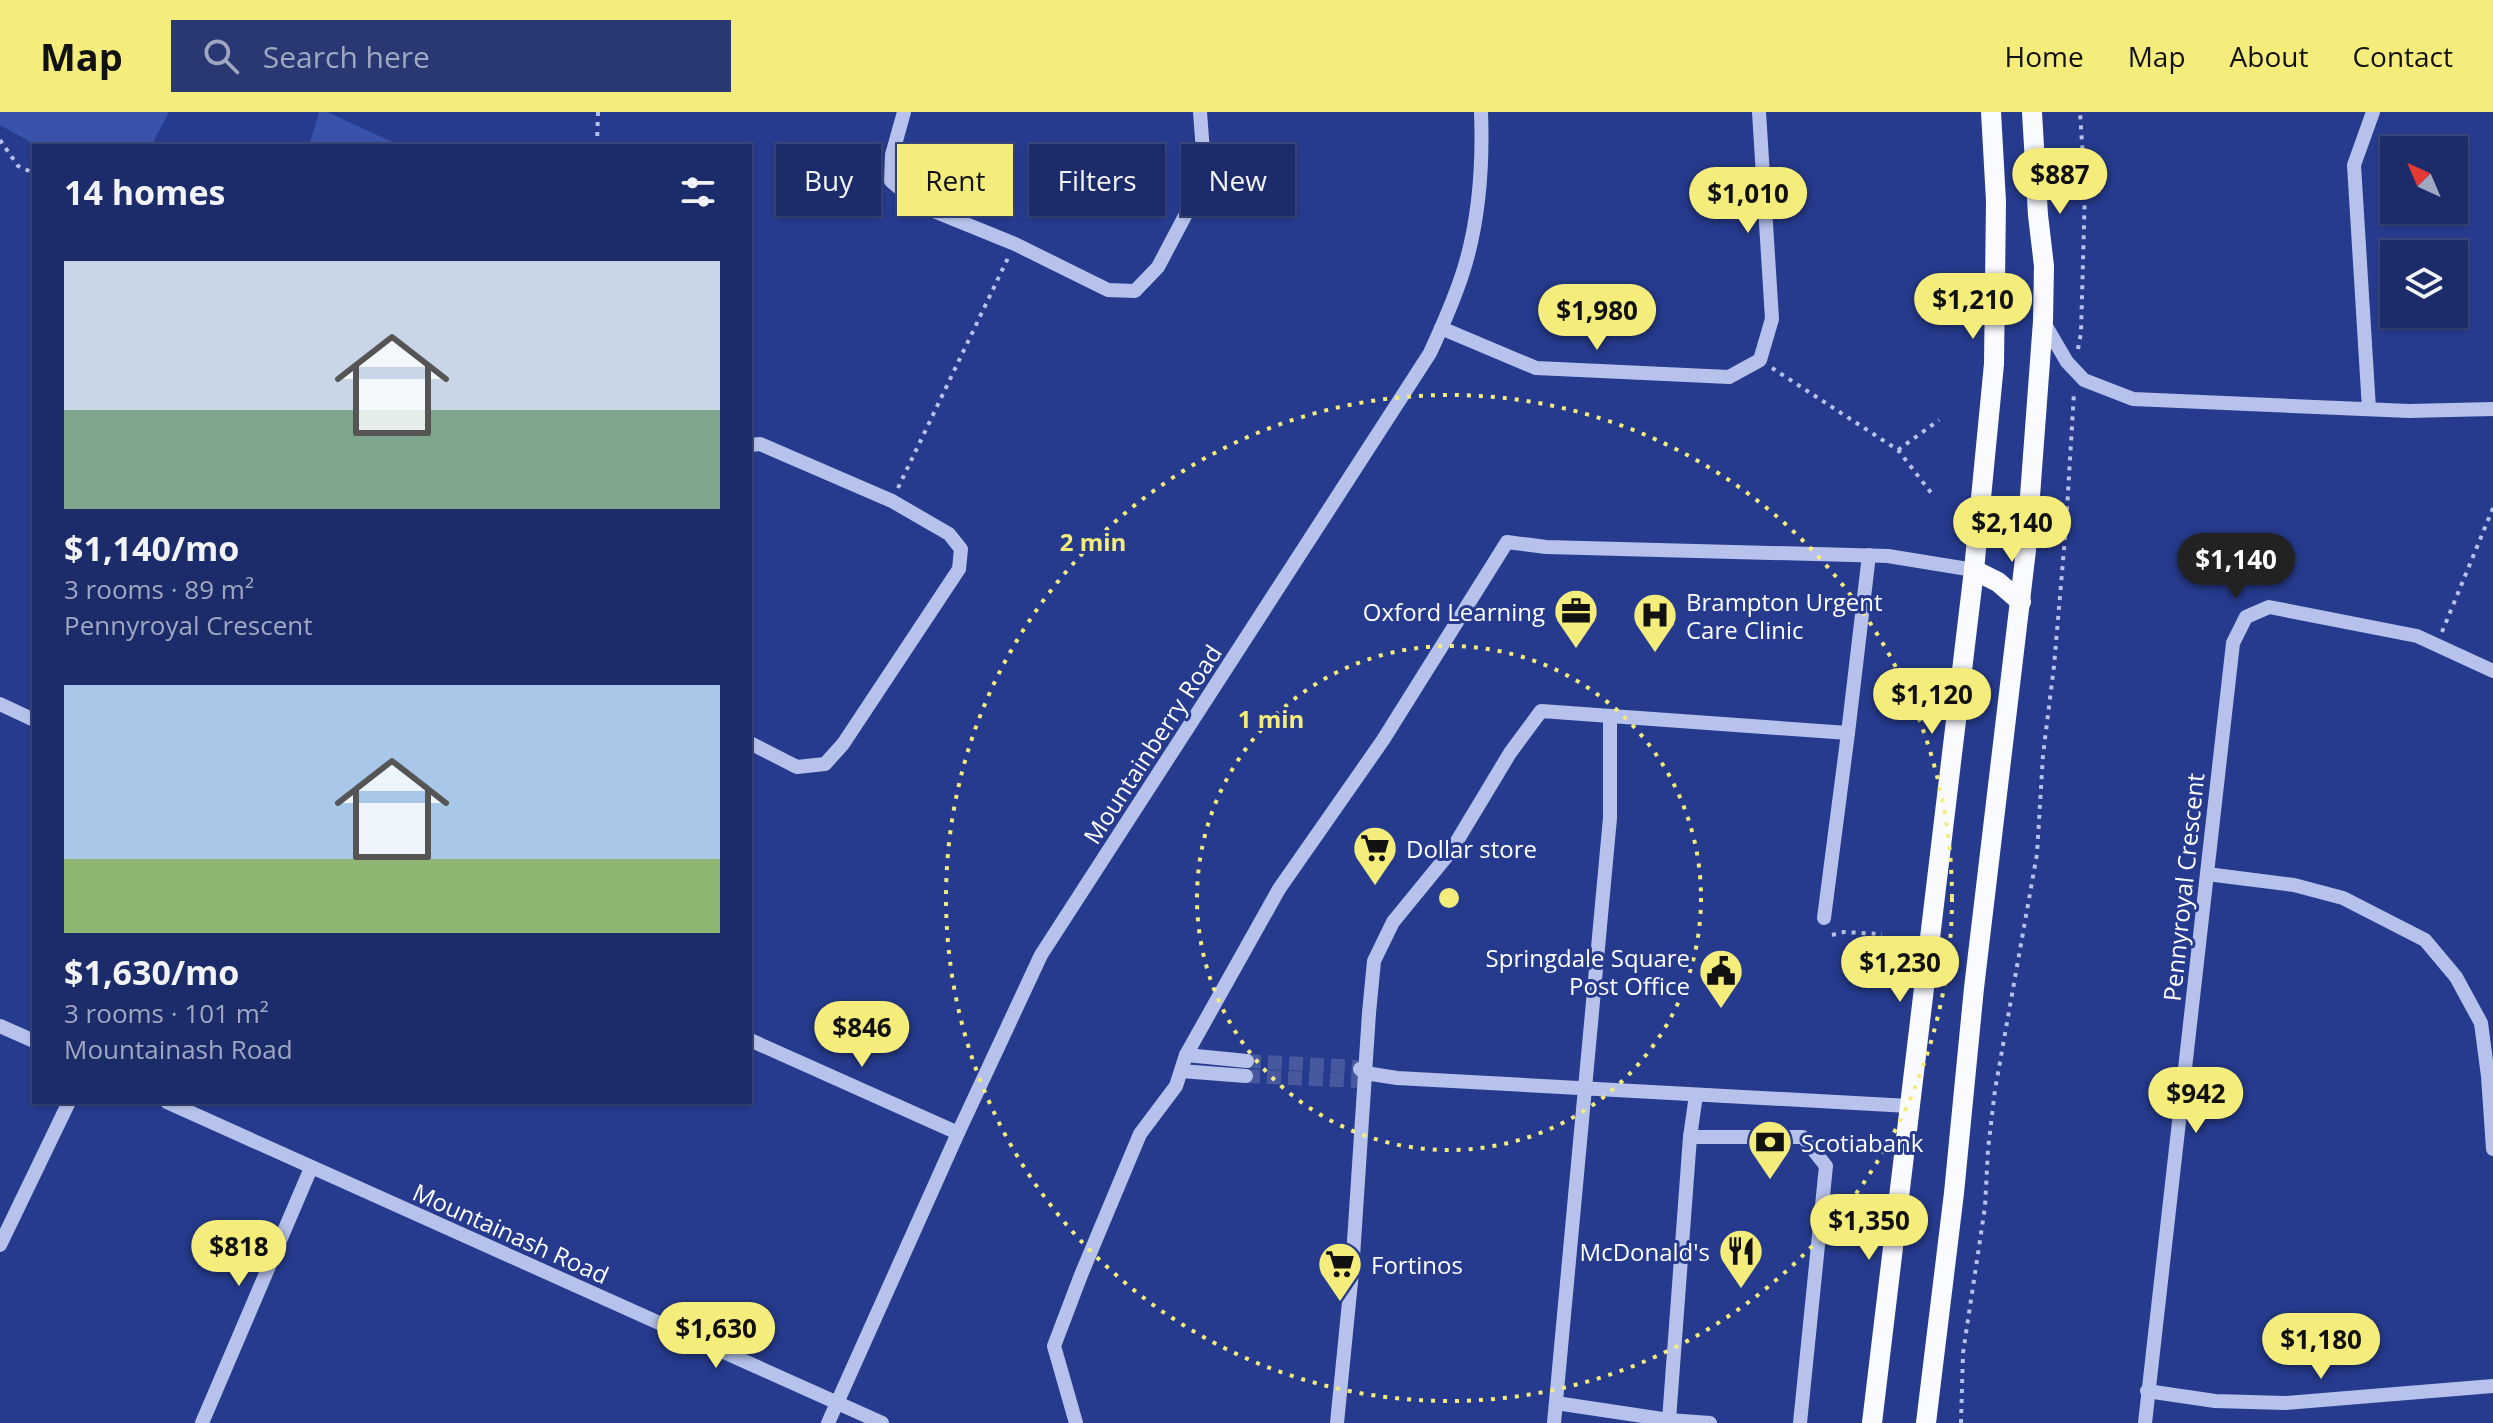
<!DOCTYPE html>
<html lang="en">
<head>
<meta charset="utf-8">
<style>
	body { margin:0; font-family:"Open Sans",sans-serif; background:#293872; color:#f1f3f6; height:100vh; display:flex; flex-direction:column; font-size:30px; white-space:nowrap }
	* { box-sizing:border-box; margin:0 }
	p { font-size:26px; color:#a0a7c1 }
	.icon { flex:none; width:44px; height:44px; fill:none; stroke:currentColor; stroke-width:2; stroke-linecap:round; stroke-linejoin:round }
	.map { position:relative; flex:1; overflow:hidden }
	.side { position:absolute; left:32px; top:32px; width:720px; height:960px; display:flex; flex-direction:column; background:#1c2c6a; border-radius:0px; box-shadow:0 2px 6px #0004,0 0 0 2px #3a487e }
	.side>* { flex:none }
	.guide { position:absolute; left:776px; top:32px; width:760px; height:72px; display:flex; gap:16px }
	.needle { width:52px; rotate:316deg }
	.controls { position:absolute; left:2380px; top:24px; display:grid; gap:16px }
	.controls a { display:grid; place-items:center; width:88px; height:88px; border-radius:0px; background:#1c2c6a; box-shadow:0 2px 6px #0004,0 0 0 2px #3a487e; font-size:40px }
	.price { position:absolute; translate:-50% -68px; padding:0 18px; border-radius:28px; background:#f4ed7b; color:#111; font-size:26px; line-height:52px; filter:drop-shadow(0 2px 4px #0008) }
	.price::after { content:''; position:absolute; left:50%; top:48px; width:24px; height:18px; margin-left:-12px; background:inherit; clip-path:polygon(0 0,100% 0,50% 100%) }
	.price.current { background:#222; color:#fff }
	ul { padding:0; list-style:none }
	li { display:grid; align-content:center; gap:16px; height:424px; padding:0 32px }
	li span { display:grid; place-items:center; height:248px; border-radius:0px; color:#555 }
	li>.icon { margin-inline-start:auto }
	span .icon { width:144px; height:144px; fill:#fffc; stroke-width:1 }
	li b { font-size:34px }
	h2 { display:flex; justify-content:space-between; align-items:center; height:96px; padding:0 32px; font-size:34px }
	.tag { padding:0 28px; border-radius:0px; background:#1c2c6a; box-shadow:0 2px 6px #0004,0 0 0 2px #3a487e; font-size:28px; line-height:72px }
	.tag.current { background:#f4ed7b; color:#111 }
	header { display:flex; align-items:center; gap:48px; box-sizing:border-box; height:112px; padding:0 40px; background:#f4ed7b; color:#111 }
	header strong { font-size:38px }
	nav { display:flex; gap:44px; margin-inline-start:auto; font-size:28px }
	.search { width:560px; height:72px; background:#293872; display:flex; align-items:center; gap:20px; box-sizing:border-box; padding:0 28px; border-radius:0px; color:#a0a7c1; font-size:30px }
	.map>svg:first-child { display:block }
	.park { fill:#3a53aa }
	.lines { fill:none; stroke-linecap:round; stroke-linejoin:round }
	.minor-tunnel { stroke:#47589f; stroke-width:14; stroke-dasharray:14 7; stroke-linecap:butt }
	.path { stroke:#b6c2eb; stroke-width:4; stroke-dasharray:4 6; stroke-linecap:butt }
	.minor { stroke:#b6c2eb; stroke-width:14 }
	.major { stroke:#fafbff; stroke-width:20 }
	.ring { fill:none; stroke:#f4ed7b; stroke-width:4; stroke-dasharray:4 8 }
	.labels { text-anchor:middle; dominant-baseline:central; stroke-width:6; stroke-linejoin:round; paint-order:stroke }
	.poi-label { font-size:24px; fill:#fff; stroke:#263b8e; text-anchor:start }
	.street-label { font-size:24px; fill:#fff; stroke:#263b8e }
	.centre { fill:#f4ed7b; stroke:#263b8e; stroke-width:4 }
	.ring-label { font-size:24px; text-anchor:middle; font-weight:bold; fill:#f4ed7b; stroke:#263b8e; stroke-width:6; stroke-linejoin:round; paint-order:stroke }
</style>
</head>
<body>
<header>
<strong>Map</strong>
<div class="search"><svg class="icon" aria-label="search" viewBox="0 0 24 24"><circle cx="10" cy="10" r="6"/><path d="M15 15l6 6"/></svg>Search here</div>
<nav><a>Home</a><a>Map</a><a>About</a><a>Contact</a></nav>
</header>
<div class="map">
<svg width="2493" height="1311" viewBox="0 0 2493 1311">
	<rect width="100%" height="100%" fill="#263b8e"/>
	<g class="park">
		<polygon points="0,0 169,0 151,34 38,34 0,13"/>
		<polygon points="319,0 327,0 401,34 309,34"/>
	</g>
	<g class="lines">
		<g class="minor-tunnel">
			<polyline points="1247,949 1358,955"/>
			<polyline points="1246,964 1358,969"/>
		</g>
		<g class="path">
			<polyline points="0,28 18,54 34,61"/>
			<polyline points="597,34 598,0"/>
			<polyline points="2078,237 2081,221 2085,77 2080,0"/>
			<polyline points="1772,256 1898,338 1932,382"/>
			<polyline points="1898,338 1939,308"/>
			<polyline points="898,376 1008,146"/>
			<polyline points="2442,520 2493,396"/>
			<polyline points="1832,823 1844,820 1882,822"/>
			<polyline points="1961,1311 1963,1241 1985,1095 1988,1037 1995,978 2037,742 2043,643 2054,554 2066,414 2074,281"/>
		</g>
		<g class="minor">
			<polyline points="904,0 892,43 891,69 919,93 1015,132 1108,178 1135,179 1158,155 1205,66 1200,0"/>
			<polyline points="2043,209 2067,250 2084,268 2133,287 2409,299 2493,297"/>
			<polyline points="1441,216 1536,256 1729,265 1760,248 1772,207 1759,0"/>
			<polyline points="2369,297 2354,53 2373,0"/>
			<polyline points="750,333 760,332 892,389 949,422 961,437 959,457 843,632 825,652 797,655 750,631"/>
			<polyline points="0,592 34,608"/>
			<polyline points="2207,762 2294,773 2343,786 2425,828 2456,865 2481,911 2488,964 2493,1037"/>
			<polyline points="1824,806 1848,621"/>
			<polyline points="0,914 34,929"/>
			<polyline points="750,928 958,1021"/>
			<polyline points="1186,943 1247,949"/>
			<polyline points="1360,957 1365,961 1397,966 1909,994"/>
			<polyline points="1181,959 1246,964"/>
			<polyline points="1696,983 1690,1025 1803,1025 1826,1054 1800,1311"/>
			<polyline points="167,990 882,1311"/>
			<polyline points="0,1133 69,990"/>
			<polyline points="2147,1279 2215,1289 2285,1291 2493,1274"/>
			<polyline points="1556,1291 1669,1308 1710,1311"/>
			<polyline points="1669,1308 1690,1025"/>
			<polyline points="202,1311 311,1056"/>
			<path d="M828 1311 958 1021 1041 843 1430 241C1442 215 1454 188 1463 160 1479 110 1483 52 1481 0"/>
			<polyline points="1076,1311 1054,1234 1081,1163 1140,1022 1176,974 1186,943 1279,777 1383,628 1507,430 1546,435 1888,444 1974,458"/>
			<polyline points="1337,1311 1352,1160 1369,901 1374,849 1393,810 1451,739 1510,641 1541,599 1848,621 1869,443"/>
			<polyline points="1554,1311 1610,706 1610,605"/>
			<polyline points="2145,1311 2233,531 2246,505 2269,495 2417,524 2493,559"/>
		</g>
		<g class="major">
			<polyline points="1974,458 1998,470 2021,490"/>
			<polyline points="1872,1311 1974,458 1994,252 1996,89 1991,0"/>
			<polyline points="1926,1311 1954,1081 1974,876 2026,438 2043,209 2044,154 2038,103 2032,0"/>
		</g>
	</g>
	<g class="ring">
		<circle cx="1449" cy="786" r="252"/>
		<circle cx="1449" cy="786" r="503"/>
	</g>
	<defs>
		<g id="office-pin" transform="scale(2.3)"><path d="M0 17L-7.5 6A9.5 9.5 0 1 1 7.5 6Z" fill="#f4ed7b" stroke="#263b8e"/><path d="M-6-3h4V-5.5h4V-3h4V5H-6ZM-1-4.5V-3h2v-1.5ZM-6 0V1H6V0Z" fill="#111"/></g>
		<g id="hospital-pin" transform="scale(2.3)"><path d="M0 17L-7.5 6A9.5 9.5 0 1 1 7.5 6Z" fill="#f4ed7b" stroke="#263b8e"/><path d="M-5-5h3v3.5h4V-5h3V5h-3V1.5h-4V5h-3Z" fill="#111"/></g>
		<g id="supermarket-pin" transform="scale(2.3)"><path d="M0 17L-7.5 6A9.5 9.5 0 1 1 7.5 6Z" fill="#f4ed7b" stroke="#263b8e"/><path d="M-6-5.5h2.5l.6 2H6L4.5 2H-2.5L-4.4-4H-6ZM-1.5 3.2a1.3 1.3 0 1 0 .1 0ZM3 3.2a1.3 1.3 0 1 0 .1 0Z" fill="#111"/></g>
		<g id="civic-pin" transform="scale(2.3)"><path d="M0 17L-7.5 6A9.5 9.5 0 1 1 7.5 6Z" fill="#f4ed7b" stroke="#263b8e"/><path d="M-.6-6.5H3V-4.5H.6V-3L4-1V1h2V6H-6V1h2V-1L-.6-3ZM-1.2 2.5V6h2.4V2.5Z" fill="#111"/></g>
		<g id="bank-pin" transform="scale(2.3)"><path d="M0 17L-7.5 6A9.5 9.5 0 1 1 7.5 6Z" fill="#f4ed7b" stroke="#263b8e"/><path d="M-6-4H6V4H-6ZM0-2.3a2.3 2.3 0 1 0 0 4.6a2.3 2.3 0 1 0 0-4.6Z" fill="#111"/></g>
		<g id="restaurant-pin" transform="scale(2.3)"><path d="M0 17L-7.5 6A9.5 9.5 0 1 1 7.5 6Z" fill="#f4ed7b" stroke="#263b8e"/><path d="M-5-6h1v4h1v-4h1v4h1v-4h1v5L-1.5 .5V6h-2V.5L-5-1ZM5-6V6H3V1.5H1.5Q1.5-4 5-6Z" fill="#111"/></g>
	</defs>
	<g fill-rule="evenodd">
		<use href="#office-pin" x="1576" y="499"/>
		<use href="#hospital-pin" x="1655" y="503"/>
		<use href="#supermarket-pin" x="1375" y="736"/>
		<use href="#civic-pin" x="1721" y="859"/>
		<use href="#bank-pin" x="1770" y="1030"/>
		<use href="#restaurant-pin" x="1741" y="1139"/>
		<use href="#supermarket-pin" x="1340" y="1152"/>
	</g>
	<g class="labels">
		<g class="poi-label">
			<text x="1686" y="489">Brampton Urgent<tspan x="1686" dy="28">Care Clinic</tspan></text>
			<text x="1545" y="499" text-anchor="end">Oxford Learning</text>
			<text x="1406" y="736">Dollar store</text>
			<text x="1690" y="845" text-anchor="end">Springdale Square<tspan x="1690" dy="28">Post Office</tspan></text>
			<text x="1801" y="1030">Scotiabank</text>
			<text x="1710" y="1139" text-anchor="end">McDonald's</text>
			<text x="1371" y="1152">Fortinos</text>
		</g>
		<g class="street-label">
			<text transform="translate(1152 632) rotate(-57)">Mountainberry Road</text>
			<text transform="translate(2183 775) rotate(-84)">Pennyroyal Crescent</text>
			<text transform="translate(511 1121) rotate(24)">Mountainash Road</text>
		</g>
	</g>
	<circle cx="1449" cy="786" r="12" class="centre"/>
	<g class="ring-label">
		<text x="1093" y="439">2 min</text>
		<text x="1271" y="616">1 min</text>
	</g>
</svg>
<div class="controls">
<a><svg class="needle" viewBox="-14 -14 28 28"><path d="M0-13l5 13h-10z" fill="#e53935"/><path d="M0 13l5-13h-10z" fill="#a0a7c1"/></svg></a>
<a><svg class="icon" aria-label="layers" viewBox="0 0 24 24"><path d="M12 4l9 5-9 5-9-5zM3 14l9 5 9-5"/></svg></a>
</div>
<b class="price" style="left:2060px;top:104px">$887</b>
<b class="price" style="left:1748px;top:123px">$1,010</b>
<b class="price" style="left:1973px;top:229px">$1,210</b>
<b class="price" style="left:1597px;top:240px">$1,980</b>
<b class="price" style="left:2012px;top:452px">$2,140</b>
<b class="price current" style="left:2236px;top:489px">$1,140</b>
<b class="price" style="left:1932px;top:624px">$1,120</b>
<b class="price" style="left:1900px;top:892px">$1,230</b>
<b class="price" style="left:862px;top:957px">$846</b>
<b class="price" style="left:2196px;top:1023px">$942</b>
<b class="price" style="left:1869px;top:1150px">$1,350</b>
<b class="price" style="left:239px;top:1176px">$818</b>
<b class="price" style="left:716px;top:1258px">$1,630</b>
<b class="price" style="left:2321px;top:1269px">$1,180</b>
<div class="guide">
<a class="tag">Buy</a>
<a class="tag current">Rent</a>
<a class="tag">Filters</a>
<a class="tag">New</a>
</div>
<section class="side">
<h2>14 homes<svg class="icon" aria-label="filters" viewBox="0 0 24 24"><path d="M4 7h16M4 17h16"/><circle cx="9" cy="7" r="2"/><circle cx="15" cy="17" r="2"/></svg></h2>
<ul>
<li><span style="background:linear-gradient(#c9d6e8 60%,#7fa58c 0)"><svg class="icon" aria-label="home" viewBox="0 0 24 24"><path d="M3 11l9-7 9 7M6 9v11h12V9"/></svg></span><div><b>$1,140/mo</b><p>3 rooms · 89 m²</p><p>Pennyroyal Crescent</p></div></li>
<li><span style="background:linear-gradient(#a9c7e8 70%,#8fb573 0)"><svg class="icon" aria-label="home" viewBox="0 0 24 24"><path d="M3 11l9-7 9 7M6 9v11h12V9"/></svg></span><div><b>$1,630/mo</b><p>3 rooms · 101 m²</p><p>Mountainash Road</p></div></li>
</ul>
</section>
</div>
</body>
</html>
